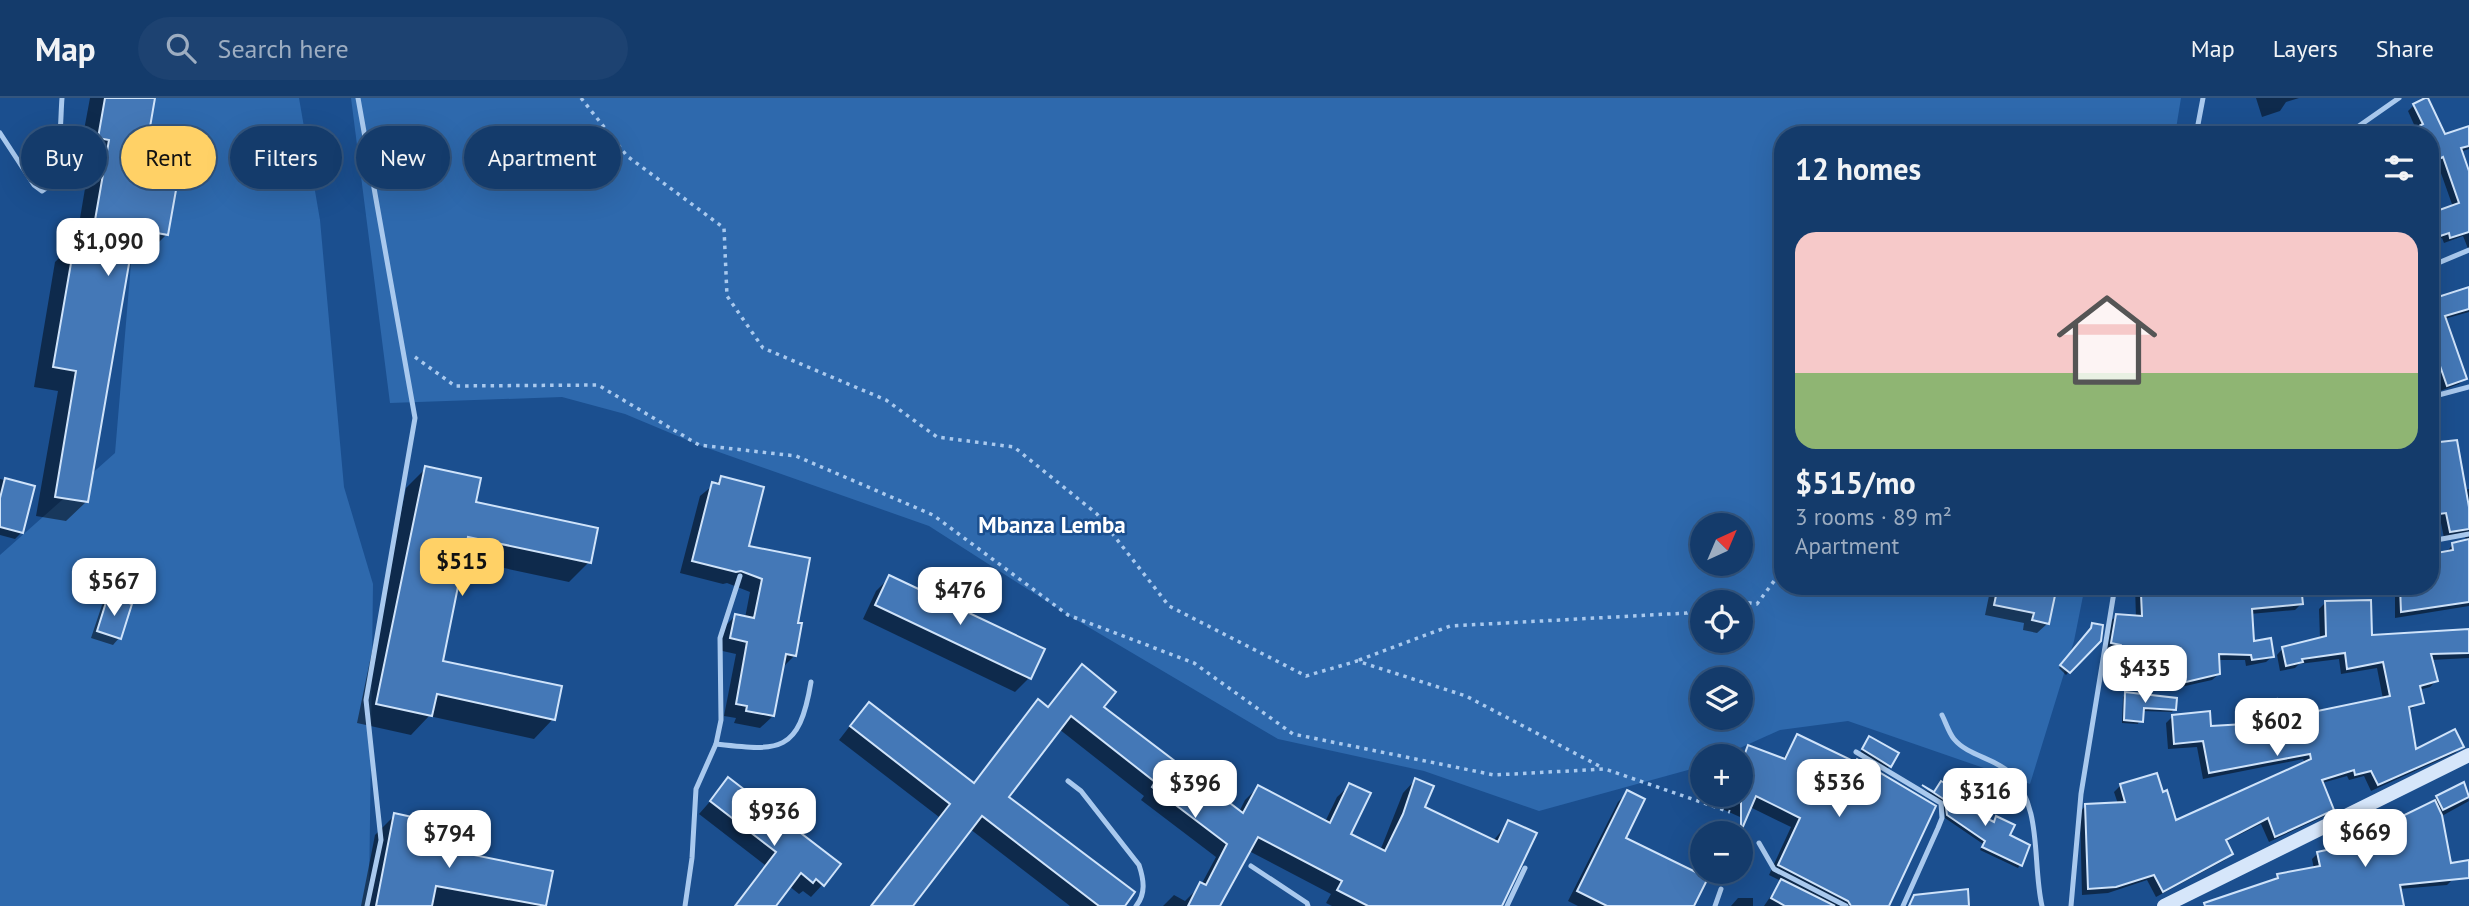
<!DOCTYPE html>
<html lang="en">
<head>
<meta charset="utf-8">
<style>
	body { margin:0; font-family:"PT Sans",sans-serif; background:#1d4271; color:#f1f3f6; height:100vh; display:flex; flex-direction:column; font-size:26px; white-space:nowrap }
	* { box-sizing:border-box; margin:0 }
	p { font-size:23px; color:#9dadc1 }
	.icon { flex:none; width:38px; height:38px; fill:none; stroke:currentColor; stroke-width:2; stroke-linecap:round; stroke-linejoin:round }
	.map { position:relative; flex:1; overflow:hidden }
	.side { position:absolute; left:1774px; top:28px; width:665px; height:469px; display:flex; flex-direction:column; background:#143b6b; border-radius:28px; box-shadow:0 7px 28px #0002,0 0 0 2px #33557e }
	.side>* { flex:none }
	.guide { position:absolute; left:21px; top:28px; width:665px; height:63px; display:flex; gap:14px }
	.needle { width:46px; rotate:44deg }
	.controls { position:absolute; left:1690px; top:415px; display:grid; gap:14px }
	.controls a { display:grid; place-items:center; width:63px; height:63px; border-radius:50%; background:#143b6b; box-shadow:0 7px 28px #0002,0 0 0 2px #33557e; font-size:35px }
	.price { position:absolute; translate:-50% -60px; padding:0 16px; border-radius:14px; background:#fff; color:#222; font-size:23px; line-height:46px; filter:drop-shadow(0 2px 4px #0008) }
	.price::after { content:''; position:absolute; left:50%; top:42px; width:21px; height:16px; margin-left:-10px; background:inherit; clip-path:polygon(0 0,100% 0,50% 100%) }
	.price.selected { background:#ffd166; color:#111 }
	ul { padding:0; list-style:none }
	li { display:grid; align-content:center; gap:14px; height:371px; padding:0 21px }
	li span { display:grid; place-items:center; height:217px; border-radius:21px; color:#555 }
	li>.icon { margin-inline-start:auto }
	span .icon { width:126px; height:126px; fill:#fffc; stroke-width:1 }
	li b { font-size:30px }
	h2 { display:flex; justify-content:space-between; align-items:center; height:84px; padding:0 21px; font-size:30px }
	.tag { padding:0 24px; border-radius:32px; background:#143b6b; box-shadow:0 7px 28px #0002,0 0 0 2px #33557e; font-size:24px; line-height:63px }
	.tag.selected { background:#ffd166; color:#111 }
	header { display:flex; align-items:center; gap:42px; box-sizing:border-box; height:98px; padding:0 35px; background:#143b6b; border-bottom:2px solid #33557e }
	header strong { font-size:33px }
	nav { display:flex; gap:38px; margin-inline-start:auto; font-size:24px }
	.search { width:490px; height:63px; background:#1d4271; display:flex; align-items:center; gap:18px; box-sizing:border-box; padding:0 24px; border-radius:38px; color:#9dadc1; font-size:26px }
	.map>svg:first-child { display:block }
	.green { fill:#2e69ad; fill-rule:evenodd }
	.shadow { fill:#0007 }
	.building { fill:#4478b7; stroke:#cfe3fa; stroke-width:2 }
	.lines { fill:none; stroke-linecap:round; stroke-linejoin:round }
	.path { stroke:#a9c9ee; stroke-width:3.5; stroke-dasharray:3.5 5; stroke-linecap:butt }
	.lane { stroke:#a9c9ee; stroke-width:5 }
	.secondary { stroke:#d6e6fa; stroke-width:14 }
	.labels { text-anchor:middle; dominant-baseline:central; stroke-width:5; stroke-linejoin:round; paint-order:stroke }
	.quarter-label { font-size:23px; font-weight:bold; fill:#fff; stroke:#1b4f8f }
</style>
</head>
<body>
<header>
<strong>Map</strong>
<div class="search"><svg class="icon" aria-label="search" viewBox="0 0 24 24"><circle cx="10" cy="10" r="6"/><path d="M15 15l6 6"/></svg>Search here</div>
<nav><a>Map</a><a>Layers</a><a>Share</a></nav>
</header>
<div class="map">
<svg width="2469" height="808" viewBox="0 0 2469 808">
	<rect width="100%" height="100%" fill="#1b4f8f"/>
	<g class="green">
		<polygon points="149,0 299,0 320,122 344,389 373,486 369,800 366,808 0,808 0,457 115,355 132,154"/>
		<path d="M351 0H2181L2175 37H1783V488H2085L2074 543 2030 686 1848 623 1780 632 1722 658H1703V666L1688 672 1539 713 1424 673 1278 641 1068 517 929 428 699 347 625 316 562 299 390 305ZM1703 427H1741V466H1703ZM1703 504H1741V542H1703ZM1703 581H1741V620H1703Z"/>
	</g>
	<g class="shadow">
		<polygon points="90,0 154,0 143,59 167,136 147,156 130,153 86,404 66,423 36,418 58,293 34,289 55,164 76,144 90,61 79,59"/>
		<polygon points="2256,0 2299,0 2286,4 2280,13 2262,19"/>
		<polygon points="2414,7 2444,38 2469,30 2469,51 2460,54 2469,78 2469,153 2463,138 2444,145 2442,140 2431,144 2431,123 2453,109 2437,64 2433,66 2431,62 2431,37 2416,31 2408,13"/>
		<polygon points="2434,187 2438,201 2469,191 2469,214 2444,221 2465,280 2459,286 2440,293 2431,265 2431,189"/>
		<polygon points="2455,344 2464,392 2469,391 2469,508 2395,520 2395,488 2431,488 2431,458 2446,455 2453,446 2468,443 2463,437 2444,440 2440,420 2431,422 2431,347"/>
		<polygon points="426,370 474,405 589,464 569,484 462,461 440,564 553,621 534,641 429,618 411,637 357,625 406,390"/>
		<polygon points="722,380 747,449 796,526 795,557 782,570 773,618 760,630 734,625 736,620 724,618 736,556 718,552 723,530 735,518 745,520 750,494 727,485 723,486 680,475 700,398"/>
		<polygon points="0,381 33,389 22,434 15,441 0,437"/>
		<polygon points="890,479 1043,551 1029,580 1015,594 863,521 876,493"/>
		<polygon points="1991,488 2055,488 2048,525 2037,535 2023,532 2024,525 1985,517"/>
		<polygon points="2135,488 2299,488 2301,506 2295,512 2250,516 2252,545 2273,558 2266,564 2246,568 2245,562 2217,562 2219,576 2212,582 2163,593 2164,573 2117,572 2115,552 2106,551 2110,524 2116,518 2136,520"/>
		<polygon points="109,500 119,540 113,547 91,540 102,507"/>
		<polygon points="2325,505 2371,539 2469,533 2469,560 2431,562 2436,583 2430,589 2419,592 2422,604 2408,613 2415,654 2462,648 2455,655 2371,693 2364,678 2349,682 2347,678 2322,685 2332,711 2325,718 2269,744 2261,726 2225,744 2231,755 2225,762 2156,799 2147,782 2108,795 2082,797 2080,714 2086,707 2118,706 2114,694 2121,687 2175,725 2305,665 2303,661 2203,681 2197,649 2168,651 2166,625 2173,618 2210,630 2238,628 2236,614 2243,607 2278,623 2383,601 2377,570 2341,576 2339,561 2299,566 2295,570 2280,573 2277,557 2283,550 2320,541 2319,511"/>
		<polygon points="2093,527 2099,542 2066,577 2059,570"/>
		<polygon points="1082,569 1101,609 1239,714 1245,702 1258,689 1325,724 1337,699 1350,687 1349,736 1380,753 1403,695 1415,682 1423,710 1493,743 1509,724 1500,808 1332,808 1326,805 1331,796 1249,753 1219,808 1163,808 1174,797 1185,803 1201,787 1216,759 1141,702 1144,698 1059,631 1007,699 1123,808 1070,808 970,731 910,808 870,808 939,719 839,642 857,619 869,606 973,686 1026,616 1038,604 1046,610"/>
		<polygon points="2126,596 2174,611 2172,614 2142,613 2138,626 2122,625 2123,599"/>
		<polygon points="1798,639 1887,808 1764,808 1781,783 1769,777 1791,729 1750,709 1740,719 1720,710 1725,696 1741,696 1740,658 1749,649 1782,662"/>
		<polygon points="1867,643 1890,668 1887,671 1860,655"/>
		<polygon points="729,682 823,786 811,799 803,793 799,796 789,788 774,808 734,808 765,767 699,716"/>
		<polygon points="2463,686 2469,703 2440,719 2453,781 2447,787 2399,791 2272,784 2278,777 2314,771 2312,761 2318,755 2380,742 2377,735 2383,729"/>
		<polygon points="1939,688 1948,703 1993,725 1997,720 2020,767 2018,770 1980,752 1983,746 1945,720 1943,705 1921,691 1934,695"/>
		<polygon points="1628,694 1624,741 1692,808 1578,808 1568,803 1618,704"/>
		<polygon points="395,717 437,751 551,774 545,808 361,808 375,737"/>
		<polygon points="1738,800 1753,800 1753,808 1731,808"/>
	</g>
	<g class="building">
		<polygon points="105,0 155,0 145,58 181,64 168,137 135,131 88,404 55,399 76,273 53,269 75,142 91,145 109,42 98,40"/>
		<polygon points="2425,0 2428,0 2445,36 2469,28 2469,48 2461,50 2469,73 2469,134 2450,140 2449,135 2431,141 2431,115 2459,105 2443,59 2439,61 2431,37 2402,37 2423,26 2413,6"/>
		<polygon points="2433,183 2438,199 2469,189 2469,211 2445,218 2467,281 2447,288 2431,242"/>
		<polygon points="2457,342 2469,409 2469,431 2450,434 2446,415 2431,417 2431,345"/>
		<polygon points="425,368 481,380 476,404 598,430 591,465 468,439 443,563 562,588 555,622 437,596 432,618 376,606"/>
		<polygon points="721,378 764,389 749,448 810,460 798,525 802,525 796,558 786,556 774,618 746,613 747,608 736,606 747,544 730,540 735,516 754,520 762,481 741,473 736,474 692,463 712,384 719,386"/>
		<polygon points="5,380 35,388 23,435 0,429 0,400"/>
		<polygon points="2469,441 2469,504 2401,514 2400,489 2431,488 2431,456 2453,452 2452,445"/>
		<polygon points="889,477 1045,551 1031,581 875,507"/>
		<polygon points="1998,488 2057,488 2049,526 2032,522 2034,515 1994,507"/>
		<polygon points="2185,488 2301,488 2303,506 2252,511 2254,543 2271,540 2274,559 2252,562 2251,557 2219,556 2220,576 2169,588 2170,567 2123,566 2121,547 2111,545 2116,516 2142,518 2141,496 2186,495"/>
		<polygon points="108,498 132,506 121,541 97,533"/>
		<polygon points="2371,502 2372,537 2469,531 2469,555 2431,556 2438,583 2420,588 2424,605 2409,609 2416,651 2455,631 2464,649 2378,687 2371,673 2355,677 2354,672 2322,682 2334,712 2275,739 2268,720 2226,742 2233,756 2163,794 2154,777 2116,789 2088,791 2085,706 2125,704 2120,686 2157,675 2163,694 2167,692 2176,722 2311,661 2310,656 2209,675 2203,643 2174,646 2172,617 2210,613 2211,628 2245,626 2242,606 2277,601 2279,621 2390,598 2383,564 2347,571 2345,555 2302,561 2303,564 2286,568 2282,549 2326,538 2325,503"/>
		<polygon points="2092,525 2103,527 2101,543 2070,575 2060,567 2091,530"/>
		<polygon points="1082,566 1116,594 1104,609 1243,715 1258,687 1330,725 1349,685 1371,695 1351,736 1385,753 1403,716 1415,680 1434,688 1425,709 1498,744 1508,722 1537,735 1502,808 1368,808 1337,792 1342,783 1258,739 1220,808 1188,808 1200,784 1206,787 1227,746 1152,689 1155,684 1071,618 1009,699 1135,794 1125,808 1099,808 982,718 913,808 871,808 950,706 850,628 869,604 974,685 1038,601 1048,609"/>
		<polygon points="2125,594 2177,600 2176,612 2144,610 2143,624 2124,622"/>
		<polygon points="1797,636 1855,664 1857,661 1936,708 1889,808 1851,808 1848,803 1778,767 1800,720 1756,698 1741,733 1741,666 1748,647 1785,661"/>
		<polygon points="1869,638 1899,655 1891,669 1862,651"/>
		<polygon points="728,679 841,766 824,788 816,781 813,785 801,775 776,808 735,808 776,754 710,703"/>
		<polygon points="1941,683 1959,693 1951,702 1994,724 1996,718 2015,727 2010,737 2030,747 2022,768 1982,749 1985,743 1947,717 1945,702 1922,687 1934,694"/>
		<polygon points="2464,684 2469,699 2443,712 2436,698"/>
		<polygon points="1627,692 1645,701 1626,740 1708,780 1694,808 1607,808 1577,793"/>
		<polygon points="2435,702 2442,717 2451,765 2469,762 2469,780 2400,787 2404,808 2205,808 2204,805 2278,780 2277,776 2320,768 2317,754 2387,739 2382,728"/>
		<polygon points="394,715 444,726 439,750 553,773 546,808 436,788 432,808 376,808"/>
		<polygon points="1781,781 1835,808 1785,808 1771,800"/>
		<polygon points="1968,791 1969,808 1909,808 1914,797"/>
	</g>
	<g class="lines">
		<g class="path">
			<polyline points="581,0 627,58 724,130 727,198 763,250 886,302 937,339 1014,349 1097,416 1169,508 1306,578 1357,563 1466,598 1603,670"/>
			<polyline points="415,259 455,288 598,287 699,347 796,358 933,417 1068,517 1194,565 1293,636 1494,677 1605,671 1730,714"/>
			<polyline points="1715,504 1722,501 1757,506 1783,471"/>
			<polyline points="1359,562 1450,528 1687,515 1703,509"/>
		</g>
		<g class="lane">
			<polyline points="358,0 415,320 366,602 381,742 367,808"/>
			<path d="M0 35 34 87 42 93C62 82 60 22 62 0"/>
			<polyline points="2196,37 2203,0"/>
			<polyline points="2346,37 2399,0"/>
			<polyline points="2431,168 2469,152"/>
			<polyline points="2431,299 2469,289"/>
			<polyline points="2431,443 2469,436"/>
			<path d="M1942 617C1946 625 1949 635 1954 641 1968 658 1995 660 2010 675 2043 710 2032 764 2042 808"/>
			<path d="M716 646C779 653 799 656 811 584"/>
			<polyline points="1856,654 1941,705 1942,720 1938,730 1903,808"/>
			<path d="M1068 683 1081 693 1139 767C1144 782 1146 796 1136 808"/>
			<polyline points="1759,745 1774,771 1846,808"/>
			<polyline points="1251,768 1307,805 1308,808"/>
			<polyline points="685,808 692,760 696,691 716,646 721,622 720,540 740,478"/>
			<polyline points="1507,808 1525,770"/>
			<polyline points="1715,808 1721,791"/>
			<polyline points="2071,808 2081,696 2115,488"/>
		</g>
		<polyline class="secondary" points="2164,808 2469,657"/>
	</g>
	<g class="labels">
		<g class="quarter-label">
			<text x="1052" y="426">Mbanza Lemba</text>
		</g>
	</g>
</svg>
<div class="controls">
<a><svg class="needle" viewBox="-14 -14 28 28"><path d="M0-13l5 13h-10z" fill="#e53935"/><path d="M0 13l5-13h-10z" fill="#9dadc1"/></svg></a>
<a><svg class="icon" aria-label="locate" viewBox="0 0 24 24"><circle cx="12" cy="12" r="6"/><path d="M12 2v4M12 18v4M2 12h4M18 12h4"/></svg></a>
<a><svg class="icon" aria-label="layers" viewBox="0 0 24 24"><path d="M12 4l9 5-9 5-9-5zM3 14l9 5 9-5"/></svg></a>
<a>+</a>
<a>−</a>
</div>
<b class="price" style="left:108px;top:180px">$1,090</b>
<b class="price selected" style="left:462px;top:500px">$515</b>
<b class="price" style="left:114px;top:520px">$567</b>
<b class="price" style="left:960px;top:529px">$476</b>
<b class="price" style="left:2145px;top:607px">$435</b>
<b class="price" style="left:2277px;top:660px">$602</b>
<b class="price" style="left:1839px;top:721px">$536</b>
<b class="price" style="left:1195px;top:722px">$396</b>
<b class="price" style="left:1985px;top:730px">$316</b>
<b class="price" style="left:774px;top:750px">$936</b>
<b class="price" style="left:2365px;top:771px">$669</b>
<b class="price" style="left:449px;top:772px">$794</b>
<div class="guide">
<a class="tag">Buy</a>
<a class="tag selected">Rent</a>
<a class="tag">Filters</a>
<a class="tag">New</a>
<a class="tag">Apartment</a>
</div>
<section class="side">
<h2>12 homes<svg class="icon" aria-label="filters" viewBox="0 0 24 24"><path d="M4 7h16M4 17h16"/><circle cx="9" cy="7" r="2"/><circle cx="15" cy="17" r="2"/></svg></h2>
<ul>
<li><span style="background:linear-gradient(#f6c9c9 65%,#8fb573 0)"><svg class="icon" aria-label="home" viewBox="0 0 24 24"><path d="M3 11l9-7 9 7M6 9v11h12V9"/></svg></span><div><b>$515/mo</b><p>3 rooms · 89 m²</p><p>Apartment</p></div></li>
</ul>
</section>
</div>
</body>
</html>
